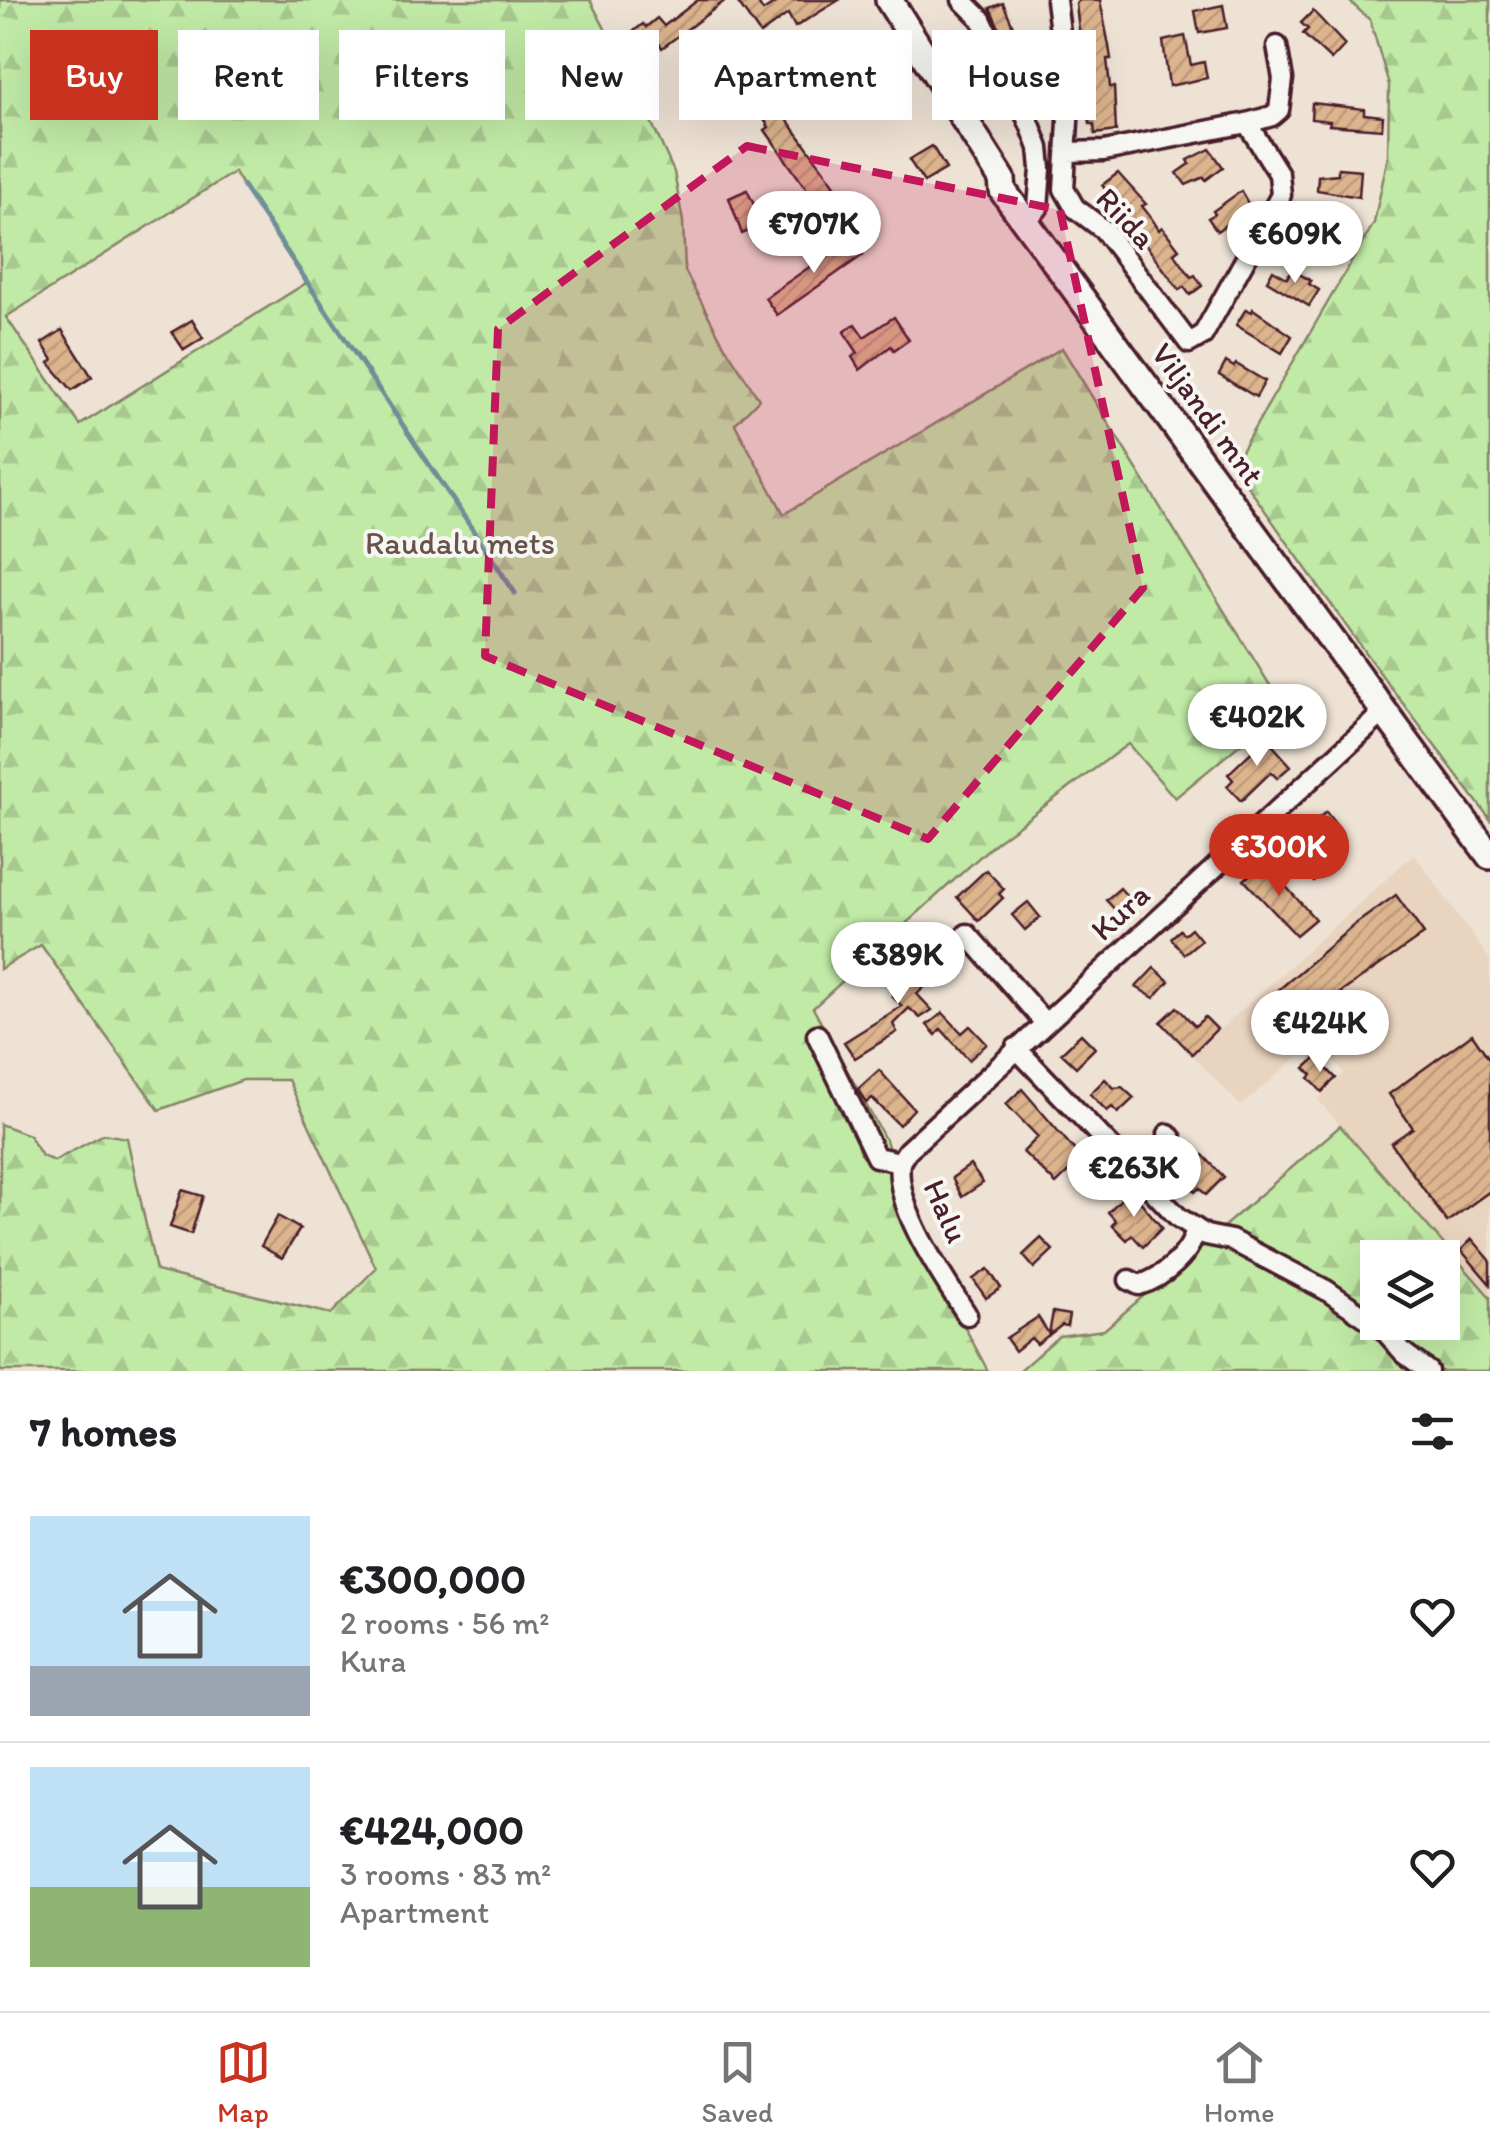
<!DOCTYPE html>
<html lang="en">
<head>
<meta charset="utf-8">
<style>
	body { margin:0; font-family:Itim,sans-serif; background:#f2f2f2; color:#202124; height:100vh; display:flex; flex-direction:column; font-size:38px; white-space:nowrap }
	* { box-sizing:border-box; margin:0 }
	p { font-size:32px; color:#757577 }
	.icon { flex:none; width:55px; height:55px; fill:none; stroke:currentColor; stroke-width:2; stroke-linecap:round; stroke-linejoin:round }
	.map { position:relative; height:1371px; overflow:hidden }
	.panel { display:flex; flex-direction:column; background:#fff; flex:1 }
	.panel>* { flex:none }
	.top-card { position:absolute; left:30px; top:30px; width:1430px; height:90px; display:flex; gap:20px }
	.controls { position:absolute; left:1360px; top:1240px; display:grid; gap:20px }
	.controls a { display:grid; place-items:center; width:100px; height:100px; border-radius:0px; background:#fff; box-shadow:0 10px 40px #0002; font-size:50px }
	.price { position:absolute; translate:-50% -85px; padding:0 22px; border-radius:35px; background:#fff; color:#222; font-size:32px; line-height:65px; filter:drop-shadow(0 2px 5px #0008) }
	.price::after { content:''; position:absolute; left:50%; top:60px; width:30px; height:22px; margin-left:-15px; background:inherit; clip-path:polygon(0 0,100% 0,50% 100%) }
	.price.current { background:#c8321e; color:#fff }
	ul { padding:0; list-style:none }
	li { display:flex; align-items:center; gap:30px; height:250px; padding:0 30px }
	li+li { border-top:2px solid #e0e0e0 }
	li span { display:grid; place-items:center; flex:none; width:280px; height:200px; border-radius:0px; color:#555 }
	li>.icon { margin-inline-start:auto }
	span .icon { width:120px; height:120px; fill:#fffc; stroke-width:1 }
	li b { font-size:42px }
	h2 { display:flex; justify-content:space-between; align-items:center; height:120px; padding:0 30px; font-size:42px }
	.pill { padding:0 35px; border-radius:0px; background:#fff; box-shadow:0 10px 40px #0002; font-size:35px; line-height:90px }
	.pill.current { background:#c8321e; color:#fff }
	.tabs { display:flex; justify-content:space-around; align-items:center; height:140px; border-top:2px solid #e0e0e0; background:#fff; font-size:28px; color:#757577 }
	.tabs a { display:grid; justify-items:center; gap:5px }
	.tabs .current { color:#c8321e }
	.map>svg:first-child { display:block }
	.built { fill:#e9d4bf }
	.forest { fill:url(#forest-firs); stroke:#868468; stroke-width:2.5; fill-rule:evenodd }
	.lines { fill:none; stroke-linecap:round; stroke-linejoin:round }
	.stream { stroke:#6f8e98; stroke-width:5 }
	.building { fill:url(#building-hatch); stroke:#4a1f2b; stroke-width:2.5 }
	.street-casing { stroke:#4a1f2b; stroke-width:25 }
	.secondary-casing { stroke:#4a1f2b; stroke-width:32 }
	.street { stroke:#f6f6f2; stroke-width:18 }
	.secondary { stroke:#f6f6f2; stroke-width:25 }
	.marked { fill:#c2185b; fill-opacity:0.2; stroke:#c2185b; stroke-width:8; stroke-dasharray:20 12; stroke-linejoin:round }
	.labels { text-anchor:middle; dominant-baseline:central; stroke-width:8; stroke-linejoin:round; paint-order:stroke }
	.street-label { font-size:32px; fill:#4a1f2b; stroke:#f6f6f2 }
	.park-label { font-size:32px; fill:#68524a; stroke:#f6f6f2 }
</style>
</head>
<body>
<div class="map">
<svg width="1490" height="1371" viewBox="0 0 1490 1371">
	<defs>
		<pattern id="forest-firs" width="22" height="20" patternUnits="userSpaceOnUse" patternTransform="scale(2.5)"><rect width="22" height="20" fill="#c1eaa6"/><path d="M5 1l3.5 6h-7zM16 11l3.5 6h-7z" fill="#a7c88f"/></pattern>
		<pattern id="building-hatch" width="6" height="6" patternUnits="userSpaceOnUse" patternTransform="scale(2.5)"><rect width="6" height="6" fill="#dcb48d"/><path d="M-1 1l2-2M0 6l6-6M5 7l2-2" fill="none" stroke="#be9a7a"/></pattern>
	</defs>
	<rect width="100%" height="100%" fill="#eee2d4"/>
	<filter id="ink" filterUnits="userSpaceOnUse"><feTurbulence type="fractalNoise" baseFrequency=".01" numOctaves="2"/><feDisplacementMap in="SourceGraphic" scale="20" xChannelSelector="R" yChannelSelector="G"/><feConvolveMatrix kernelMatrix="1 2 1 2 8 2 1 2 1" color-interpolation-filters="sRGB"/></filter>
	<g filter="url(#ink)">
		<polygon class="built" points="1414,854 1490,960 1490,1297 1318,1100 1344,1073 1317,1040 1241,1106 1192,1055"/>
		<g class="forest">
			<path d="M0 0H590L635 86 674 172 683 222 685 271 723 343 759 399 735 424 784 514 1062 348 1284 708 1175 798 1128 744 996 842 813 1008 887 1143C907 1223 950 1299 988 1371H0V1124L29 1135 42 1156 54 1161 104 1134 127 1138 156 1271 331 1314 376 1268 288 1080H243L159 1110 41 945 0 969ZM234 172 306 283 80 425 6 317Z"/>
			<polygon points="1348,0 1490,0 1490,819 1371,661 1235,468 1240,453 1374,223 1388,156 1389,85 1370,20"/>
			<path d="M1340 1126 1490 1297V1371H1019L1059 1336 1104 1330ZM1378 1258H1442V1322H1378Z"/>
		</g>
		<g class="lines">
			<polyline class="stream" points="243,186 515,593"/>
		</g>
		<g class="building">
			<polygon points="698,0 726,0 662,48 658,42 640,57 631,46 610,50 643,24 646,27 657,18 664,26"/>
			<polygon points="736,0 756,0 763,11 780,0 839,0 795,27 788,14 760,34"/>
			<polygon points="1079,0 1100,0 1109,46 1111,59 1107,59 1110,87 1114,87 1116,131 1095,134 1094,124 1090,124 1076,4"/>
			<polygon points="1003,3 1017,35 1005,41 990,8"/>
			<polygon points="1223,5 1227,28 1199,33 1195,11"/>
			<polygon points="1313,11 1345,45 1331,60 1303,34 1308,29 1301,23"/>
			<polygon points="1185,36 1191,65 1204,62 1207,78 1169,86 1163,41"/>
			<polygon points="865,61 889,98 878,106 853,69"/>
			<polygon points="1034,62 1049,94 1034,101 1019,69"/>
			<polygon points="751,67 760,78 724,105 716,94"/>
			<polygon points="830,70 841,88 826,97 815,79"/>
			<polygon points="1312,103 1364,109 1364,114 1383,116 1382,129 1329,125 1330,121 1311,119"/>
			<polygon points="780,110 835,185 833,187 837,192 823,201 819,196 814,200 765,130 769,127 765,121"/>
			<polygon points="932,146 946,169 924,182 909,160"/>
			<polygon points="1210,149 1223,167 1206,180 1204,177 1186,185 1177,173 1190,164 1188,160"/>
			<polygon points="1338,168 1361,170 1359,197 1317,190 1318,176 1338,174"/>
			<polygon points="1118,173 1146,204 1142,206 1152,219 1159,230 1162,227 1179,249 1174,253 1191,277 1195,275 1202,286 1190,295 1184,287 1179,290 1102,185"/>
			<polygon points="747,190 756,209 766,205 773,220 742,234 729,198"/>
			<polygon points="1241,191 1253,212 1237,223 1234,219 1217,231 1208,218 1215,214 1213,211"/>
			<polygon points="1308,227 1315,231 1322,227 1338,236 1336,239 1346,245 1337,260 1300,239"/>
			<polygon points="851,238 863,255 777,315 765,298"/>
			<polygon points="1273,270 1287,278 1290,272 1296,272 1311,281 1309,284 1319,290 1309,306 1267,281"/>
			<polygon points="1246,309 1252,312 1253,309 1292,336 1282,353 1236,325"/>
			<polygon points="894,317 909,340 894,350 891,346 860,370 852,357 858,353 844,332 855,324 864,337"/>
			<polygon points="192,320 203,338 184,350 172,332"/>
			<polygon points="62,330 92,377 72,390 49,363 53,360 42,343"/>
			<polygon points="1226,362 1234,367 1236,364 1265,381 1256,397 1219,375"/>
			<polygon points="1266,738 1291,766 1277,778 1271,772 1241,801 1227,786 1233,780 1228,774"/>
			<polygon points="1326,812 1342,833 1323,847 1336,863 1313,881 1285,845"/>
			<polygon points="1264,862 1315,919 1296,935 1244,880"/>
			<polygon points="986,870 1004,889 999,894 1003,898 979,921 957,897"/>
			<polygon points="1120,888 1135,905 1122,917 1106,900"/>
			<polygon points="1396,895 1424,934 1289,1029 1268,999 1354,925"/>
			<polygon points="1028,902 1040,917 1025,930 1012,915"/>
			<polygon points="1191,928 1201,940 1184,954 1171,938 1180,930 1184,934"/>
			<polygon points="922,955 927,961 931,957 943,969 917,994 932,1010 920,1018 909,1008 893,1024 897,1032 855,1058 844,1042 902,1006 892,996 910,979 904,972"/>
			<polygon points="1154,968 1169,981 1154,998 1136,987"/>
			<polygon points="1177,1007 1195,1026 1205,1017 1217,1029 1192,1054 1161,1022"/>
			<polygon points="943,1013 962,1033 970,1026 987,1044 969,1060 941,1029 936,1035 927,1025"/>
			<polygon points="1081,1034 1095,1048 1076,1067 1061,1053"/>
			<polygon points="1472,1034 1490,1060 1490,1191 1447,1222 1391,1143 1413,1128 1389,1094"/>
			<polygon points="1316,1058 1336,1078 1322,1092 1309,1078 1312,1075 1305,1068"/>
			<polygon points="879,1070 914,1109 899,1125 872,1098 866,1103 858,1089"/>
			<polygon points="1105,1079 1114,1088 1122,1087 1134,1098 1118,1113 1112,1107 1107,1111 1090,1094"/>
			<polygon points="1022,1089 1082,1159 1056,1184 1023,1152 1038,1137 1006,1104"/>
			<polygon points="1203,1155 1224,1177 1206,1195 1199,1188 1195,1192 1180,1175"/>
			<polygon points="970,1165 983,1183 962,1197 952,1178"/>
			<polygon points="182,1190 203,1196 191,1234 170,1227"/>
			<polygon points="1127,1193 1136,1203 1139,1200 1162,1228 1143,1247 1132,1235 1127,1240 1112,1225 1116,1221 1108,1212"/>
			<polygon points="278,1216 300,1229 282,1258 261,1246"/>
			<polygon points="1041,1238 1053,1250 1034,1268 1023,1255"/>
			<polygon points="1472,1239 1490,1260 1490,1284 1461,1250"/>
			<polygon points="988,1269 1001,1288 986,1298 973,1279"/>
			<polygon points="1053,1312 1069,1315 1067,1326 1062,1325 1037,1344 1031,1338 1015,1351 1006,1338 1038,1317 1049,1334"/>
		</g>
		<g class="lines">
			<g class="street-casing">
				<g id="street">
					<polyline points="962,0 981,19 1031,127 1039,148 1041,169 1038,208 1026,221"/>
					<polyline points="1056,0 1069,105 1064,189 1075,208 1104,230 1189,343 1203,335 1281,195 1279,174 1247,123 1104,151 1068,152"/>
					<polyline points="1247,123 1272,116 1279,110 1283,79 1277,46"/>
					<polyline points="967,934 1045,1023"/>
					<polyline points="817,1035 876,1157 900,1162"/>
					<polyline points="1016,1048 1178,1217 1206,1235 1231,1240 1326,1290 1384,1330 1404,1353 1428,1371"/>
					<polyline points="900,1162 907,1151 1385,711"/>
					<path d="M900 1162C894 1209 942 1275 967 1315"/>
					<polyline points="1136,1173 1171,1143 1172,1139 1168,1134"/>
					<path d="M1129 1280 1139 1285C1162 1279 1194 1252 1195 1228"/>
				</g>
			</g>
			<g class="secondary-casing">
				<polyline id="secondary" points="889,0 1002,179 1003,191 1490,856"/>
			</g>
			<use href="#street" class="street"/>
			<use href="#secondary" class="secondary"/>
		</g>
	</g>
	<path class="marked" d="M747 146 1060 210 1143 588 928 839 485 656 498 329Z"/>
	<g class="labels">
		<g class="street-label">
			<text transform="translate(1126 218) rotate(47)">Riida</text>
			<text transform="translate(1208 414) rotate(54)">Viljandi mnt</text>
			<text transform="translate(1120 912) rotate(-43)">Kura</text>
			<text transform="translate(946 1211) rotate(66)">Halu</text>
		</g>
		<g class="park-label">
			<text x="460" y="543">Raudalu mets</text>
		</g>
	</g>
</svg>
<div class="controls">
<a><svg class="icon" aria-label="layers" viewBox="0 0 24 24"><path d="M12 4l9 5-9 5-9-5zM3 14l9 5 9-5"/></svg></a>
</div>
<b class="price" style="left:814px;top:276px">€707K</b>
<b class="price" style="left:1295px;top:286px">€609K</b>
<b class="price" style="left:1257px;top:769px">€402K</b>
<b class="price current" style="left:1279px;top:899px">€300K</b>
<b class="price" style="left:898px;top:1007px">€389K</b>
<b class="price" style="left:1320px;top:1075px">€424K</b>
<b class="price" style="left:1134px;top:1220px">€263K</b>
<div class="top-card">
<a class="pill current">Buy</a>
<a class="pill">Rent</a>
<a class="pill">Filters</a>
<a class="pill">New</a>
<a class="pill">Apartment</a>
<a class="pill">House</a>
</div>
</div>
<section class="panel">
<h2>7 homes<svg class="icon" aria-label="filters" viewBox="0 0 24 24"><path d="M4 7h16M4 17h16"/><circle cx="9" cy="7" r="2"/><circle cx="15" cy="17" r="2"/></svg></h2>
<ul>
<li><span style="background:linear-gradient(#bfe0f5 75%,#9aa5b1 0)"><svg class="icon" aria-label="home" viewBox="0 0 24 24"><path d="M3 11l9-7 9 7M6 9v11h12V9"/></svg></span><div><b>€300,000</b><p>2 rooms · 56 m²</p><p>Kura</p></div><svg class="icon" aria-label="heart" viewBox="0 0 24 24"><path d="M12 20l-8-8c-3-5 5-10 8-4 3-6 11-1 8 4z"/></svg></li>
<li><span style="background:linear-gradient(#bfe0f5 60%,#8fb573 0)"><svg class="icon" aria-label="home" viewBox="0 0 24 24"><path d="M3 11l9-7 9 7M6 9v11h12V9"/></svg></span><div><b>€424,000</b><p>3 rooms · 83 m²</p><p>Apartment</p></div><svg class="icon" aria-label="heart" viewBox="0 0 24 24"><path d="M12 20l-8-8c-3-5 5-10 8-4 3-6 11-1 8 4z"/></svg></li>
</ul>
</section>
<nav class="tabs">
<a class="current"><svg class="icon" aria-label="map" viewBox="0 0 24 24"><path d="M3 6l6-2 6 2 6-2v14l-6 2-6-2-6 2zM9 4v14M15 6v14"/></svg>Map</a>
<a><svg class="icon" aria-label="saved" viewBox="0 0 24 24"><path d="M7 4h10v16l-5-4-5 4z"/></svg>Saved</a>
<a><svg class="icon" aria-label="home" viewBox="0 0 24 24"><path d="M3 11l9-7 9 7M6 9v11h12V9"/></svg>Home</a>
</nav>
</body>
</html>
